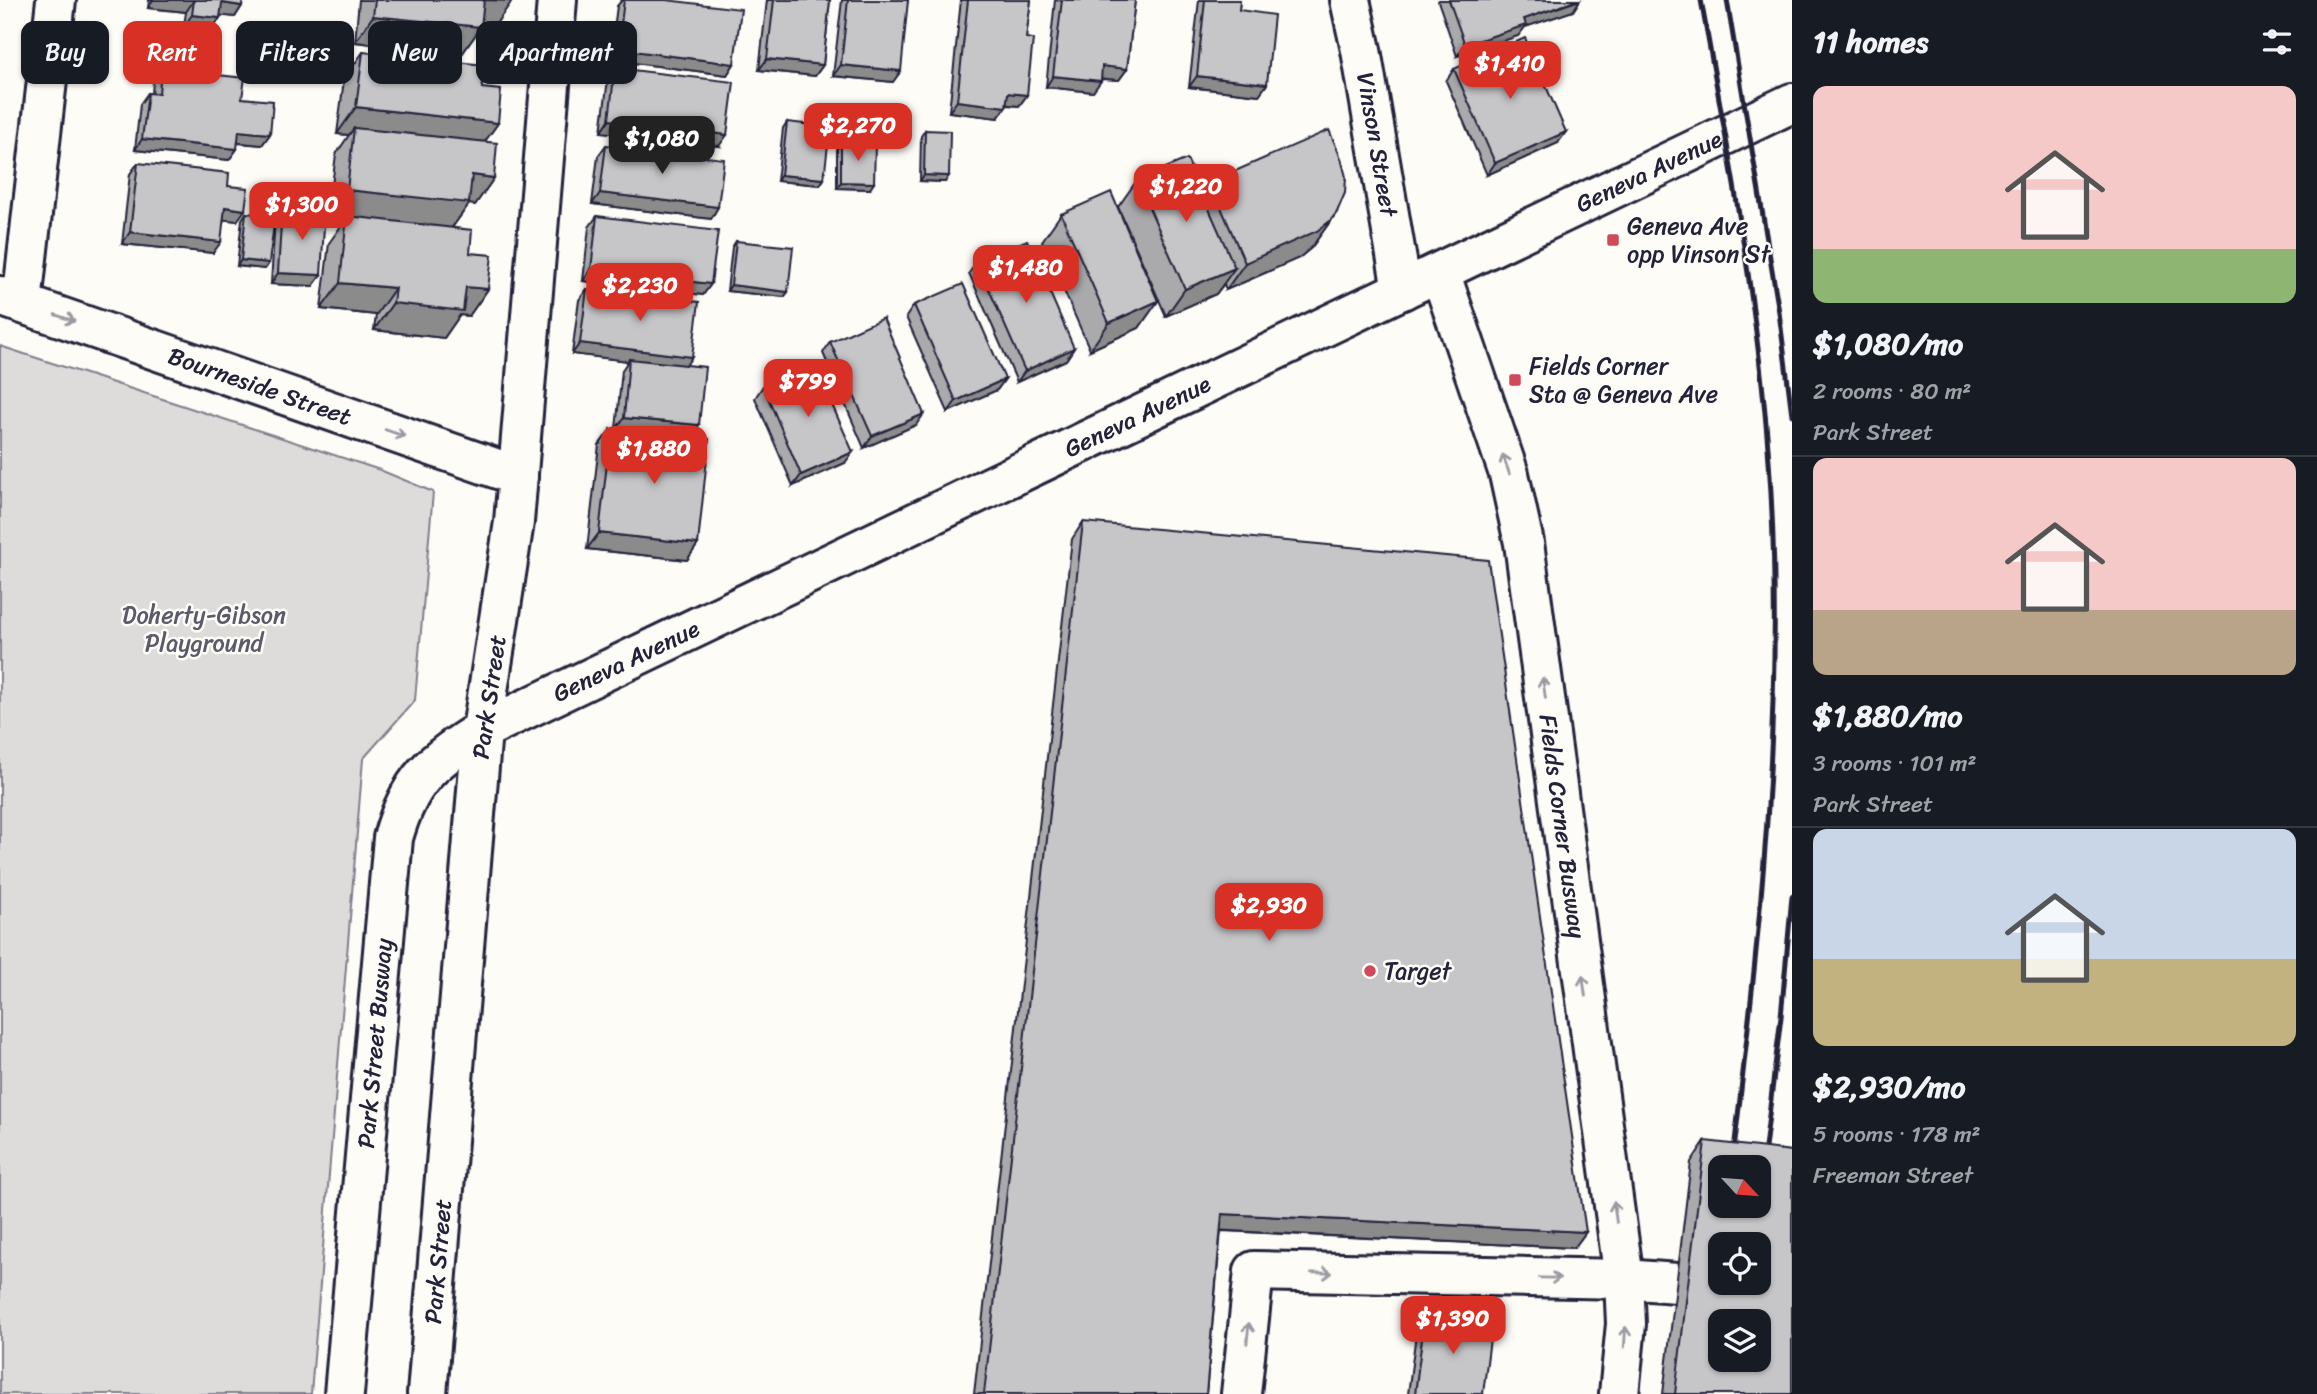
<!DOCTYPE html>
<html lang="en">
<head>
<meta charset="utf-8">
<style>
	body { margin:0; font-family:Sriracha,sans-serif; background:#242831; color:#f1f3f6; height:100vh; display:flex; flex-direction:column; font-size:26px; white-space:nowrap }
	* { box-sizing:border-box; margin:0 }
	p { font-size:23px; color:#9ea1a6 }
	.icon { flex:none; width:38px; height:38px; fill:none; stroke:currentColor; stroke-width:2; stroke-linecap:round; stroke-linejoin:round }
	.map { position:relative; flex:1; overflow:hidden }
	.sheet { display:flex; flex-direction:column; background:#171b24; width:525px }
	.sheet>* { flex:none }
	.guide { position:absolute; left:21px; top:21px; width:665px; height:63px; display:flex; gap:14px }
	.needle { width:46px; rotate:116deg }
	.tools { position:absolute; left:1708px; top:1155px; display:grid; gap:14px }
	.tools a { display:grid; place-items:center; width:63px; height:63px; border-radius:14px; background:#171b24; box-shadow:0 2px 5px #0004; font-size:35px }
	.price { position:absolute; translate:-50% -60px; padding:0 16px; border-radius:14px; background:#d93025; color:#fff; font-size:23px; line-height:46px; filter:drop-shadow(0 2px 4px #0008) }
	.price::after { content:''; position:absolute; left:50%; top:42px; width:21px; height:16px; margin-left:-10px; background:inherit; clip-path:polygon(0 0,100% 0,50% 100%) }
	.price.active { background:#222; color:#fff }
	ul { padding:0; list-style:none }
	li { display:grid; align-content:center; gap:14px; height:371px; padding:0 21px }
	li+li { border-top:2px solid #363941 }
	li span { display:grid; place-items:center; height:217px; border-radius:14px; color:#555 }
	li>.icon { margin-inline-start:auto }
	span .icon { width:126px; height:126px; fill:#fffc; stroke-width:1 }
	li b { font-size:30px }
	h2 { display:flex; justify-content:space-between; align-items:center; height:84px; padding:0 21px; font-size:30px }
	.pill { padding:0 24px; border-radius:14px; background:#171b24; box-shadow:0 2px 5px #0004; font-size:24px; line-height:63px }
	.pill.active { background:#d93025; color:#fff }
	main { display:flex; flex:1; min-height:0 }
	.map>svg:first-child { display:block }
	.green { fill:#dddcdb; stroke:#807f8b; stroke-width:2 }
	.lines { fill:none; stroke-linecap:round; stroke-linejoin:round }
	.minor-casing { stroke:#22223b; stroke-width:44 }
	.major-casing { stroke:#22223b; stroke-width:44 }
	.minor { stroke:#fdfcf7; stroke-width:38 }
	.major { stroke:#fdfcf7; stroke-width:38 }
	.rail { stroke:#22223b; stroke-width:5 }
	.wall { fill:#aaaaac; stroke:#22223b; stroke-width:2 }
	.shaded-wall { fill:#8b8b8c; stroke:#22223b; stroke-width:2 }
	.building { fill:#c6c6c8; stroke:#22223b; stroke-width:2; fill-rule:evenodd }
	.oneway { stroke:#9a9aa2 }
	.poi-dot { fill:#d1495b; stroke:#fdfcf7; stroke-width:2.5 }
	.labels { text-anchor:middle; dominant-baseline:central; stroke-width:5; stroke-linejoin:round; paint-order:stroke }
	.street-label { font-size:24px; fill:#22223b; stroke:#fdfcf7 }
	.poi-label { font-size:24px; fill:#22223b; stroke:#fdfcf7; text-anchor:start }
	.park-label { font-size:24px; fill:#5a5a6b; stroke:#fdfcf7 }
</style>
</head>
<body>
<main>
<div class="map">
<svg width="1792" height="1394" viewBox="0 0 1792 1394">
	<rect width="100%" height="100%" fill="#fdfcf7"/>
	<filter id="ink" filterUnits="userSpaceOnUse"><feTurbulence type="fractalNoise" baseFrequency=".0143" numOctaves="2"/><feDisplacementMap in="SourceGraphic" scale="14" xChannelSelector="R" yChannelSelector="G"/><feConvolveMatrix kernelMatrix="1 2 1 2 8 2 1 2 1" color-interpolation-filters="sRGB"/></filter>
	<g filter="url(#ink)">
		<polygon class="green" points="0,346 380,470 433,492 415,700 363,759 311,1394 0,1394"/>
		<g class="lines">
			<g class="minor-casing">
				<g id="minor">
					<path id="s1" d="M1350 0 1361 50 1402 290"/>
					<path id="s2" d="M1440 272 1509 474 1524 543 1624 1279 1626 1324 1619 1394"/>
					<path id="s3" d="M0 296 518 476"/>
					<polyline points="22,303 56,0"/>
					<path id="s4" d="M344 1394 393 838C409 780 432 761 482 730L514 522 557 0"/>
					<polyline points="1241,1394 1254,1271 1624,1279 1677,1283"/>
				</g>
			</g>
			<g class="major-casing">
				<g id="major">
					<path id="s5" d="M427 1394 482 730 1792 103"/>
				</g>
			</g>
			<use href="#minor" class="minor"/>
			<use href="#major" class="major"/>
			<g class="rail">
				<path d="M1701 0C1729 153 1758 306 1769 461 1786 700 1760 931 1732 1167"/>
				<polyline points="1727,0 1779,312 1792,415"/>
				<polyline points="1759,1197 1781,1017 1792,896"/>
			</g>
		</g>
		<g class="wall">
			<polygon points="149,0 243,0 242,6 235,17 220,15 220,18 212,29 184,26 186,12 148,8"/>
			<polygon points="359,0 512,0 493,28 481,27 462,54 355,42"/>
			<polygon points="622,0 666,0 734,64 727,75 610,60 617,6"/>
			<polygon points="767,0 830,0 823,65 815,76 759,70"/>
			<polygon points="842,0 908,0 893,82 833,76"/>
			<polygon points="961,0 1031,0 1026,38 1027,95 1019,106 1007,105 998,118 949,112"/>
			<polygon points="1055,0 1135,0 1127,69 1119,80 1101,79 1093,92 1046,87"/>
			<polygon points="1199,0 1240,0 1239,10 1267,84 1259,95 1189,87"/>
			<polygon points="1439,0 1580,0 1573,11 1525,27 1518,36 1457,56 1438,1"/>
			<polygon points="363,52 498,123 484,142 494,178 475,205 469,204 452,228 470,253 488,289 469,316 460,315 444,338 374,330 376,315 321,309 329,243 346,219 328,217 336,154 349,135 337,134 344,79"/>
			<polygon points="615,68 719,146 601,132 608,79"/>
			<polygon points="161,69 242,98 270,134 262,145 237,143 237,149 229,160 135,150 140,104 148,93 152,94 153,81"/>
			<polygon points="1454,69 1558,143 1487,175 1446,81"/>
			<polygon points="787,122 824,179 820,185 777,181 783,128"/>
			<polygon points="925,130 945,182 920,181 921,136"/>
			<polygon points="841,143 870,189 837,188 837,149"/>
			<polygon points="606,145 718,207 711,219 592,204 598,156"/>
			<polygon points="138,163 228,186 237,221 224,219 213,253 122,244 130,174"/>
			<polygon points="1137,180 1202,193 1210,182 1337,212 1311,248 1299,258 1226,290 1224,284 1216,294 1166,316 1118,207"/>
			<polygon points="282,208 321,275 313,286 271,284 275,219"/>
			<polygon points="246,213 269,263 265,269 237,266 242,219"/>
			<polygon points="1061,214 1158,301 1139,328 1090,350 1042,241"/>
			<polygon points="597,216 711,284 703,295 583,281 589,227"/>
			<polygon points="736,241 788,292 784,297 727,291 732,247"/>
			<polygon points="977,262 1074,348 1066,360 1017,382 969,273"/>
			<polygon points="587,289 686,365 691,437 616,429 622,370 628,361 572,354 579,300"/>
			<polygon points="914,305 1005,379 997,390 948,412 906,317"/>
			<polygon points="830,342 916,425 864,448 823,353"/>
			<polygon points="763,386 845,463 793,486 755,398"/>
			<polygon points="611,429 698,544 687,560 587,549 599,445"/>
			<polygon points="1083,522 1586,1232 1574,1248 1221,1231 1206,1394 974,1394 1072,539"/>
			<polygon points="1705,1141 1792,1394 1663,1394 1691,1162"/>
			<polygon points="1425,1315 1483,1394 1408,1394 1417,1326"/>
		</g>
		<g class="shaded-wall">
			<polygon points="153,0 194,0 186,12 148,8"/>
			<polygon points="484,0 512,1 493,28 466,25"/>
			<polygon points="1580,0 1573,11 1525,27 1518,36 1457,56 1465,45 1524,19"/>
			<polygon points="222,3 242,6 235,17 214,15"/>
			<polygon points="192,15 220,18 212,29 184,26"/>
			<polygon points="373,16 481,27 462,54 355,42"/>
			<polygon points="618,49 734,64 727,75 610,60"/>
			<polygon points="767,59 823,65 815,76 759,70"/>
			<polygon points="841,65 901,71 893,82 833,76"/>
			<polygon points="1102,66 1127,69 1119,80 1094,78"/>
			<polygon points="1053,76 1101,81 1093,92 1046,87"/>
			<polygon points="1197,76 1267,84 1259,95 1189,87"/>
			<polygon points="1008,93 1027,95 1019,106 1001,104"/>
			<polygon points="957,101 1006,107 998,118 949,112"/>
			<polygon points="356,107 498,123 479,150 354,128 349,135 337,134"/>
			<polygon points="609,120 727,135 719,146 601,132"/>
			<polygon points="239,131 270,134 262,145 231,142"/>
			<polygon points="1566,132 1558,143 1487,175 1495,163"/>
			<polygon points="142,139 237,149 229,160 135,150"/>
			<polygon points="472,175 494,178 475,205 469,204 450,230 347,216 346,219 328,217 347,190"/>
			<polygon points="781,175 824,179 820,185 777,181"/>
			<polygon points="924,175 949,176 945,182 920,181"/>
			<polygon points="841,182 874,183 870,189 837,188"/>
			<polygon points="600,193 718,207 711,219 592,204"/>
			<polygon points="225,207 245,210 237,221 217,219"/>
			<polygon points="1337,212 1311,248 1299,258 1226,290 1245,263"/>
			<polygon points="130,232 221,242 213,253 122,244"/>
			<polygon points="241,260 269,263 265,269 237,266"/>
			<polygon points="1235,268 1216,294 1166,316 1185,289"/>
			<polygon points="591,270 711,284 703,295 583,281"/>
			<polygon points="278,273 321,275 313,286 271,284"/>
			<polygon points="340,283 395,288 376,315 321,309"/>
			<polygon points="731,285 788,292 784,297 727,291"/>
			<polygon points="466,287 488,289 469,316 460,315 444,338 374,330 393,303"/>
			<polygon points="1158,301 1139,328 1090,350 1109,323"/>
			<polygon points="580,343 692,357 684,368 629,359 628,361 572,354"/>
			<polygon points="1074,348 1066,360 1017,382 1025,371"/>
			<polygon points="1005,379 997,390 948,412 956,401"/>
			<polygon points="924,414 916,425 864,448 872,436"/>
			<polygon points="624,418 699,425 691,437 616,429"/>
			<polygon points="853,452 845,463 793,486 801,475"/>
			<polygon points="599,533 698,544 687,560 587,549"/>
			<polygon points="1222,1214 1586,1232 1574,1248 1211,1230"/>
		</g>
		<g class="building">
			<polygon points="191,0 243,0 242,6 222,3 220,18 192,15 194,0"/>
			<polygon points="375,0 484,0 481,27 373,16"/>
			<polygon points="624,0 666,0 741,9 734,64 618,49"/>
			<polygon points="774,0 830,0 823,65 767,59"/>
			<polygon points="848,0 908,0 901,71 841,65"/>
			<polygon points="968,0 1031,0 1026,38 1033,39 1027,95 1008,93 1006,107 957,101"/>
			<polygon points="1062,0 1135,0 1127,69 1102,66 1101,81 1053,76"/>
			<polygon points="1205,0 1240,0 1239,10 1274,15 1267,84 1197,76"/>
			<polygon points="1449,0 1578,0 1524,19 1526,25 1465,45"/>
			<polygon points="1525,38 1566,132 1495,163 1454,69"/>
			<polygon points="363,52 484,65 482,88 501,90 498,123 356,107"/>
			<polygon points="615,68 734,82 727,135 609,120"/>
			<polygon points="161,69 245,78 242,98 273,101 270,134 239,131 237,149 142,139 148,93 159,94"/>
			<polygon points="787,122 830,127 824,179 781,175"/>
			<polygon points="354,128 497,143 494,178 472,175 469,203 347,190"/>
			<polygon points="925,130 950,131 949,176 924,175"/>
			<polygon points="1329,130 1341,158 1346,177 1345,193 1337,212 1330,221 1317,231 1245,263 1210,182"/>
			<polygon points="841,143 875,144 874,183 841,182"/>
			<polygon points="606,145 724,159 718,207 600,193"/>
			<polygon points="1187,159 1235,268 1185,289 1137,180"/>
			<polygon points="138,163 229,173 228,186 248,188 245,210 225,207 221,242 130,232"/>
			<polygon points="1111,192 1158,301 1109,323 1061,214"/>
			<polygon points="282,208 325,210 321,275 278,273"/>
			<polygon points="246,213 275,216 269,263 241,260"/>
			<polygon points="347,216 472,230 470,253 492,255 488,289 466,287 463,311 393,303 395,288 340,283"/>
			<polygon points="597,216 718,231 711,284 591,270"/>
			<polygon points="1027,240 1074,348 1025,371 977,262"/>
			<polygon points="736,241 793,247 788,292 731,285"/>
			<polygon points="963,284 1005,379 956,401 914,305"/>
			<polygon points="587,289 699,302 692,357 580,343"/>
			<polygon points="883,318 924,414 872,436 830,342"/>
			<polygon points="629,359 705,367 699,425 624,418"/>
			<polygon points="814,364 853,452 801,475 763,386"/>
			<polygon points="611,429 709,439 698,544 599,533"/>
			<polygon points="1083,522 1488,560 1586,1232 1222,1214 1206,1394 984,1394"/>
			<path d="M1705 1141 1792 1151V1394H1675ZM1720 1167H1759V1206H1720ZM1720 1244H1759V1283H1720ZM1720 1321H1759V1360H1720Z"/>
			<polygon points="1425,1315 1492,1323 1483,1394 1415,1394"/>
		</g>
		<defs><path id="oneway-shaft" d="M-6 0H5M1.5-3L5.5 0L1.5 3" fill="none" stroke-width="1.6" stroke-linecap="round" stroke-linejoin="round" transform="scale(1.75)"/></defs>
		<g class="oneway">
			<use href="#oneway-shaft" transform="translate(65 318) rotate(19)"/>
			<use href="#oneway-shaft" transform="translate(395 433) rotate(19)"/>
			<use href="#oneway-shaft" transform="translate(1506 464) rotate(-109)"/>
			<use href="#oneway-shaft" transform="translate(1544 688) rotate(-98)"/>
			<use href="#oneway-shaft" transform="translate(1584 986) rotate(-98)"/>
			<use href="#oneway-shaft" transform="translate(1615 1212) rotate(-98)"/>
			<use href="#oneway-shaft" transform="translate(1322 1273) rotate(1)"/>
			<use href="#oneway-shaft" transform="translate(1550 1278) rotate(1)"/>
			<use href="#oneway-shaft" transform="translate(1248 1333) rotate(-84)"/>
			<use href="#oneway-shaft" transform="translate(1625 1337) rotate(-86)"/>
		</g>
	</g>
	<g class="poi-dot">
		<rect x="1606" y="233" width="14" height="14" rx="3.5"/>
		<rect x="1508" y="373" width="14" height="14" rx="3.5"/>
		<circle cx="1370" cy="971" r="7"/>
	</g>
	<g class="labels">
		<g class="street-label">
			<text stroke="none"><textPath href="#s1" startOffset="147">Vinson Street</textPath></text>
			<text stroke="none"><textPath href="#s5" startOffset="1960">Geneva Avenue</textPath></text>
			<text stroke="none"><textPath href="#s3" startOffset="275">Bourneside Street</textPath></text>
			<text stroke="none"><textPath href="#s5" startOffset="1393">Geneva Avenue</textPath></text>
			<text stroke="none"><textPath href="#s5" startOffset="826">Geneva Avenue</textPath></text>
			<text transform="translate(489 697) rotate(-82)">Park Street</text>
			<text stroke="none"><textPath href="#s2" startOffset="570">Fields Corner Busway</textPath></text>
			<text stroke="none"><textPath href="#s4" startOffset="352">Park Street Busway</textPath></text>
			<text stroke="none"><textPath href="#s5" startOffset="133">Park Street</textPath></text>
		</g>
		<g class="poi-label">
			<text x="1627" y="226">Geneva Ave<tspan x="1627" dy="28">opp Vinson St</tspan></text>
			<text x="1529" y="366">Fields Corner<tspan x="1529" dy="28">Sta @ Geneva Ave</tspan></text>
			<text x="1384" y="971">Target</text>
		</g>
		<g class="park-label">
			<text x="204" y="615">Doherty-Gibson<tspan x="204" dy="28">Playground</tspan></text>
		</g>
	</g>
</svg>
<div class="tools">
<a><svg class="needle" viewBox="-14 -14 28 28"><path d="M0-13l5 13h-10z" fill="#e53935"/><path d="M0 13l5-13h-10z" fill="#9ea1a6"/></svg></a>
<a><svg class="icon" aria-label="locate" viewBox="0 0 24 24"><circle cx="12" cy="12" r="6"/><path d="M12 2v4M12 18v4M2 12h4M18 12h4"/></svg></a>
<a><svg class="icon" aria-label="layers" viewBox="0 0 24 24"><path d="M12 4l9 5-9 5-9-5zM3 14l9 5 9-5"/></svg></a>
</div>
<b class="price" style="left:1510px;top:101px">$1,410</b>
<b class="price" style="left:858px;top:163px">$2,270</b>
<b class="price active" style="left:662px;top:176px">$1,080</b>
<b class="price" style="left:1186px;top:224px">$1,220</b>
<b class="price" style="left:302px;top:242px">$1,300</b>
<b class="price" style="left:1026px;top:305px">$1,480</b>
<b class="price" style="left:640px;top:323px">$2,230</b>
<b class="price" style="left:808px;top:419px">$799</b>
<b class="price" style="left:654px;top:486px">$1,880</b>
<b class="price" style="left:1269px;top:943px">$2,930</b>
<b class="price" style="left:1453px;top:1356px">$1,390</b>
<div class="guide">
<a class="pill">Buy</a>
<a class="pill active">Rent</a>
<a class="pill">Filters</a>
<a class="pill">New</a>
<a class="pill">Apartment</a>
</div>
</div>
<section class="sheet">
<h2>11 homes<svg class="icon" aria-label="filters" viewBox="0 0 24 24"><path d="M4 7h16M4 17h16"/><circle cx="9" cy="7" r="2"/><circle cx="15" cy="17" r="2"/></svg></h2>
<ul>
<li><span style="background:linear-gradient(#f6c9c9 75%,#8fb573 0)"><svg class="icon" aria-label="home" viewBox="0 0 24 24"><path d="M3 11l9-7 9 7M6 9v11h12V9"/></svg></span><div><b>$1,080/mo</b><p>2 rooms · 80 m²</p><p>Park Street</p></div></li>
<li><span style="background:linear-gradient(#f6c9c9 70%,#b9a48a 0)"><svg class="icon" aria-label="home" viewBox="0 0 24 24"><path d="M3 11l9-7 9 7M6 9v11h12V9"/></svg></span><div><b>$1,880/mo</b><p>3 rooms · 101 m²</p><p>Park Street</p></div></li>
<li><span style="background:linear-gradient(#c9d6e8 60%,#c2b280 0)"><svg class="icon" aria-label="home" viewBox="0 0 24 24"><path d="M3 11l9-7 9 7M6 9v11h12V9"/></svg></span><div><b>$2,930/mo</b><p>5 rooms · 178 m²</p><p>Freeman Street</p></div></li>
</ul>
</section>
</main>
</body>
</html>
